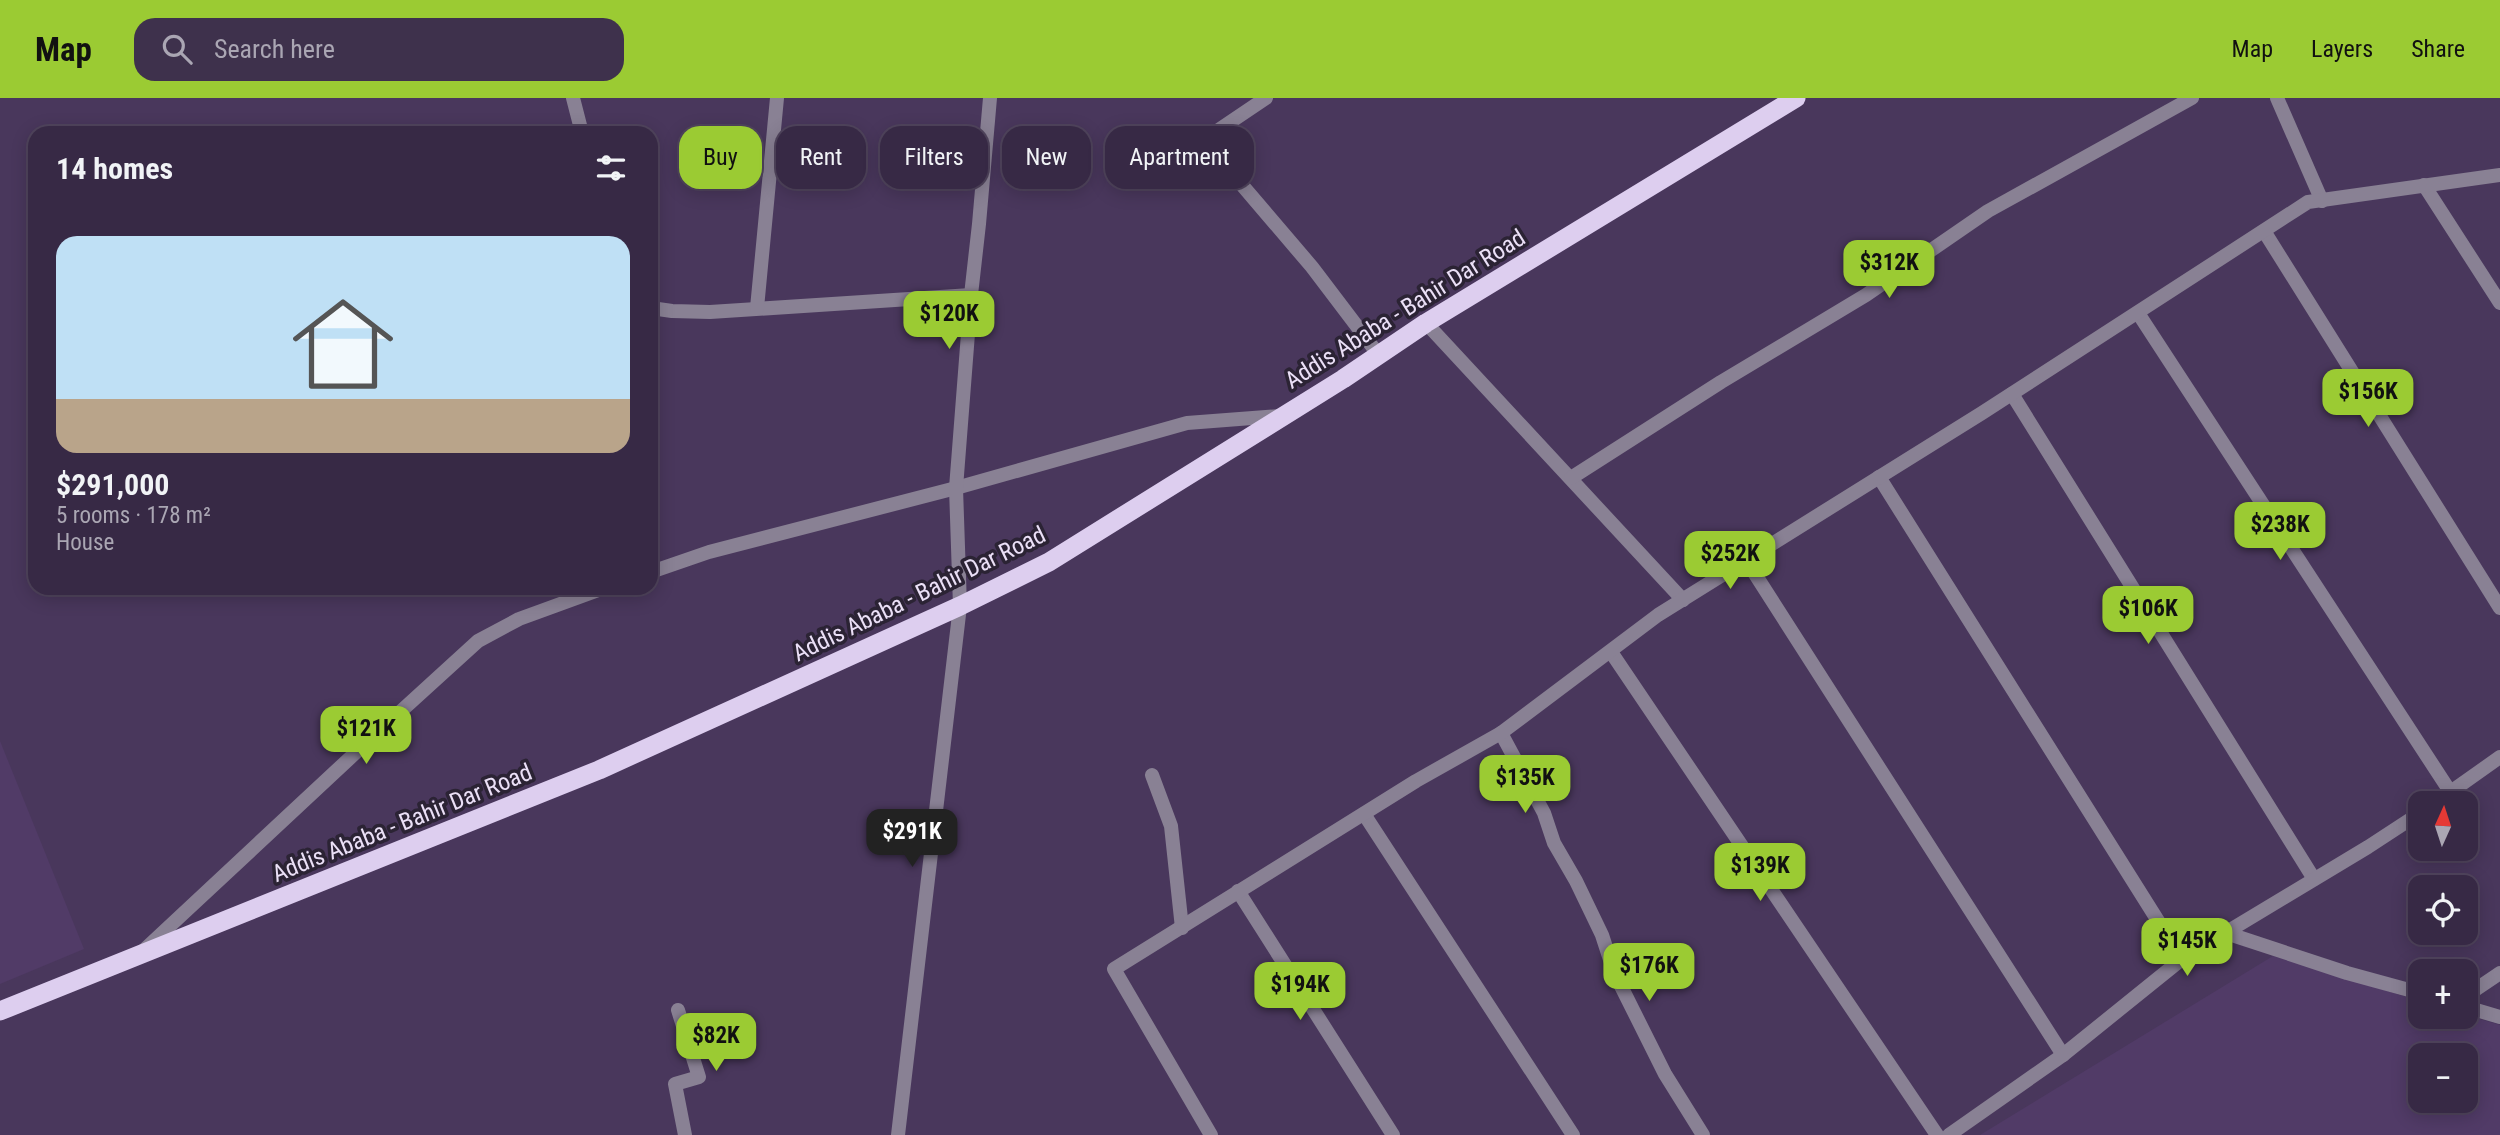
<!DOCTYPE html>
<html lang="en">
<head>
<meta charset="utf-8">
<style>
	body { margin:0; font-family:"Roboto Condensed",sans-serif; background:#3e314c; color:#f1f3f6; height:100vh; display:flex; flex-direction:column; font-size:26px; white-space:nowrap }
	* { box-sizing:border-box; margin:0 }
	p { font-size:23px; color:#aaa6b3 }
	.icon { flex:none; width:38px; height:38px; fill:none; stroke:currentColor; stroke-width:2; stroke-linecap:round; stroke-linejoin:round }
	.map { position:relative; flex:1; overflow:hidden }
	.panel { position:absolute; left:28px; top:28px; width:630px; height:469px; display:flex; flex-direction:column; background:#372945; border-radius:21px; box-shadow:0 4px 18px #0003,0 0 0 2px #51455e }
	.panel>* { flex:none }
	.top-card { position:absolute; left:679px; top:28px; width:665px; height:63px; display:flex; gap:14px }
	.needle { width:46px; rotate:3deg }
	.controls { position:absolute; left:2408px; top:693px; display:grid; gap:14px }
	.controls a { display:grid; place-items:center; width:70px; height:70px; border-radius:14px; background:#372945; box-shadow:0 4px 18px #0003,0 0 0 2px #51455e; font-size:35px }
	.price { position:absolute; translate:-50% -60px; padding:0 16px; border-radius:14px; background:#9bcb33; color:#111; font-size:23px; line-height:46px; filter:drop-shadow(0 2px 4px #0008) }
	.price::after { content:''; position:absolute; left:50%; top:42px; width:21px; height:16px; margin-left:-10px; background:inherit; clip-path:polygon(0 0,100% 0,50% 100%) }
	.price.on { background:#222; color:#fff }
	ul { padding:0; list-style:none }
	li { display:grid; align-content:center; gap:14px; height:371px; padding:0 28px }
	li span { display:grid; place-items:center; height:217px; border-radius:21px; color:#555 }
	li>.icon { margin-inline-start:auto }
	span .icon { width:126px; height:126px; fill:#fffc; stroke-width:1 }
	li b { font-size:30px }
	h2 { display:flex; justify-content:space-between; align-items:center; height:84px; padding:0 28px; font-size:30px }
	.chip { padding:0 24px; border-radius:21px; background:#372945; box-shadow:0 4px 18px #0003,0 0 0 2px #51455e; font-size:24px; line-height:63px }
	.chip.on { background:#9bcb33; color:#111 }
	header { display:flex; align-items:center; gap:42px; box-sizing:border-box; height:98px; padding:0 35px; background:#9bcb33; color:#111 }
	header strong { font-size:33px }
	nav { display:flex; gap:38px; margin-inline-start:auto; font-size:24px }
	.search { width:490px; height:63px; background:#3e314c; display:flex; align-items:center; gap:18px; box-sizing:border-box; padding:0 24px; border-radius:21px; color:#aaa6b3; font-size:26px }
	.map>svg:first-child { display:block }
	.built { fill:#513b67; fill-rule:evenodd }
	.lines { fill:none; stroke-linecap:round; stroke-linejoin:round }
	.minor { stroke:#898194; stroke-width:14 }
	.tertiary { stroke:#898194; stroke-width:14 }
	.trunk { stroke:#ddceef; stroke-width:19 }
	.labels { text-anchor:middle; dominant-baseline:central; stroke-width:7; stroke-linejoin:round; paint-order:stroke }
	.street-label { font-size:24px; fill:#ebe0f7; stroke:#2b2334 }
</style>
</head>
<body>
<header>
<strong>Map</strong>
<div class="search"><svg class="icon" aria-label="search" viewBox="0 0 24 24"><circle cx="10" cy="10" r="6"/><path d="M15 15l6 6"/></svg>Search here</div>
<nav><a>Map</a><a>Layers</a><a>Share</a></nav>
</header>
<div class="map">
<svg width="2500" height="1037" viewBox="0 0 2500 1037">
	<rect width="100%" height="100%" fill="#49375c"/>
	<g class="built">
		<polygon points="0,643 84,851 0,886"/>
		<path d="M2273 858 2420 903V919H2466V917L2500 927V1037H1980ZM2420 957H2466V1003H2420Z"/>
	</g>
	<g class="lines">
		<g class="minor">
			<polyline points="573,0 582,35"/>
			<polyline points="1266,0 1220,31 1207,46 1312,169 1378,256"/>
			<polyline points="2277,0 2322,103"/>
			<polyline points="2424,87 2500,205"/>
			<polyline points="2264,133 2500,510"/>
			<polyline points="651,210 672,213 710,214 971,197"/>
			<polyline points="757,210 777,0"/>
			<polyline points="2138,215 2451,695"/>
			<polyline points="1426,225 1683,502"/>
			<polyline points="2012,296 2314,781"/>
			<polyline points="1879,379 2182,861"/>
			<polyline points="1571,380 1721,284 1866,197 1988,113 2192,0"/>
			<polyline points="1746,462 2063,957"/>
			<polyline points="651,474 709,454 956,390 1187,325 1280,318"/>
			<polyline points="1611,554 1937,1037"/>
			<polyline points="1501,635 1544,715 1554,745 1576,783 1602,837 1614,874 1665,976 1703,1037"/>
			<polyline points="1152,677 1171,728 1182,830"/>
			<polyline points="2435,705 2500,659"/>
			<polyline points="1364,716 1573,1037"/>
			<polyline points="1238,793 1393,1037"/>
			<polyline points="2226,835 2347,875 2420,895"/>
			<polyline points="144,852 366,645 478,543 519,521 604,490"/>
			<polyline points="2466,898 2500,875"/>
			<polyline points="2466,909 2500,919"/>
			<polyline points="678,912 699,979 675,986 685,1037"/>
			<polyline points="1211,1037 1114,871 1416,683 1501,635 1658,517 1982,315 2308,104 2500,77"/>
			<polyline points="1949,1037 2063,957 2182,861 2368,749 2420,715"/>
		</g>
		<polyline class="tertiary" points="898,1037 960,508 956,390 971,197 979,126 990,0"/>
		<polyline class="trunk" points="0,913 599,672 960,508 1049,464 1343,281 1426,225 1796,0"/>
	</g>
	<g class="labels">
		<g class="street-label">
			<text transform="translate(1405 211) rotate(-32)">Addis Ababa - Bahir Dar Road</text>
			<text transform="translate(919 496) rotate(-26)">Addis Ababa - Bahir Dar Road</text>
			<text transform="translate(402 725) rotate(-22)">Addis Ababa - Bahir Dar Road</text>
		</g>
	</g>
</svg>
<div class="controls">
<a><svg class="needle" viewBox="-14 -14 28 28"><path d="M0-13l5 13h-10z" fill="#e53935"/><path d="M0 13l5-13h-10z" fill="#aaa6b3"/></svg></a>
<a><svg class="icon" aria-label="locate" viewBox="0 0 24 24"><circle cx="12" cy="12" r="6"/><path d="M12 2v4M12 18v4M2 12h4M18 12h4"/></svg></a>
<a>+</a>
<a>−</a>
</div>
<b class="price" style="left:1889px;top:202px">$312K</b>
<b class="price" style="left:949px;top:253px">$120K</b>
<b class="price" style="left:2368px;top:331px">$156K</b>
<b class="price" style="left:2280px;top:464px">$238K</b>
<b class="price" style="left:1730px;top:493px">$252K</b>
<b class="price" style="left:2148px;top:548px">$106K</b>
<b class="price" style="left:366px;top:668px">$121K</b>
<b class="price" style="left:1525px;top:717px">$135K</b>
<b class="price on" style="left:912px;top:771px">$291K</b>
<b class="price" style="left:1760px;top:805px">$139K</b>
<b class="price" style="left:2187px;top:880px">$145K</b>
<b class="price" style="left:1649px;top:905px">$176K</b>
<b class="price" style="left:1300px;top:924px">$194K</b>
<b class="price" style="left:716px;top:975px">$82K</b>
<div class="top-card">
<a class="chip on">Buy</a>
<a class="chip">Rent</a>
<a class="chip">Filters</a>
<a class="chip">New</a>
<a class="chip">Apartment</a>
</div>
<section class="panel">
<h2>14 homes<svg class="icon" aria-label="filters" viewBox="0 0 24 24"><path d="M4 7h16M4 17h16"/><circle cx="9" cy="7" r="2"/><circle cx="15" cy="17" r="2"/></svg></h2>
<ul>
<li><span style="background:linear-gradient(#bfe0f5 75%,#b9a48a 0)"><svg class="icon" aria-label="home" viewBox="0 0 24 24"><path d="M3 11l9-7 9 7M6 9v11h12V9"/></svg></span><div><b>$291,000</b><p>5 rooms · 178 m²</p><p>House</p></div></li>
</ul>
</section>
</div>
</body>
</html>
